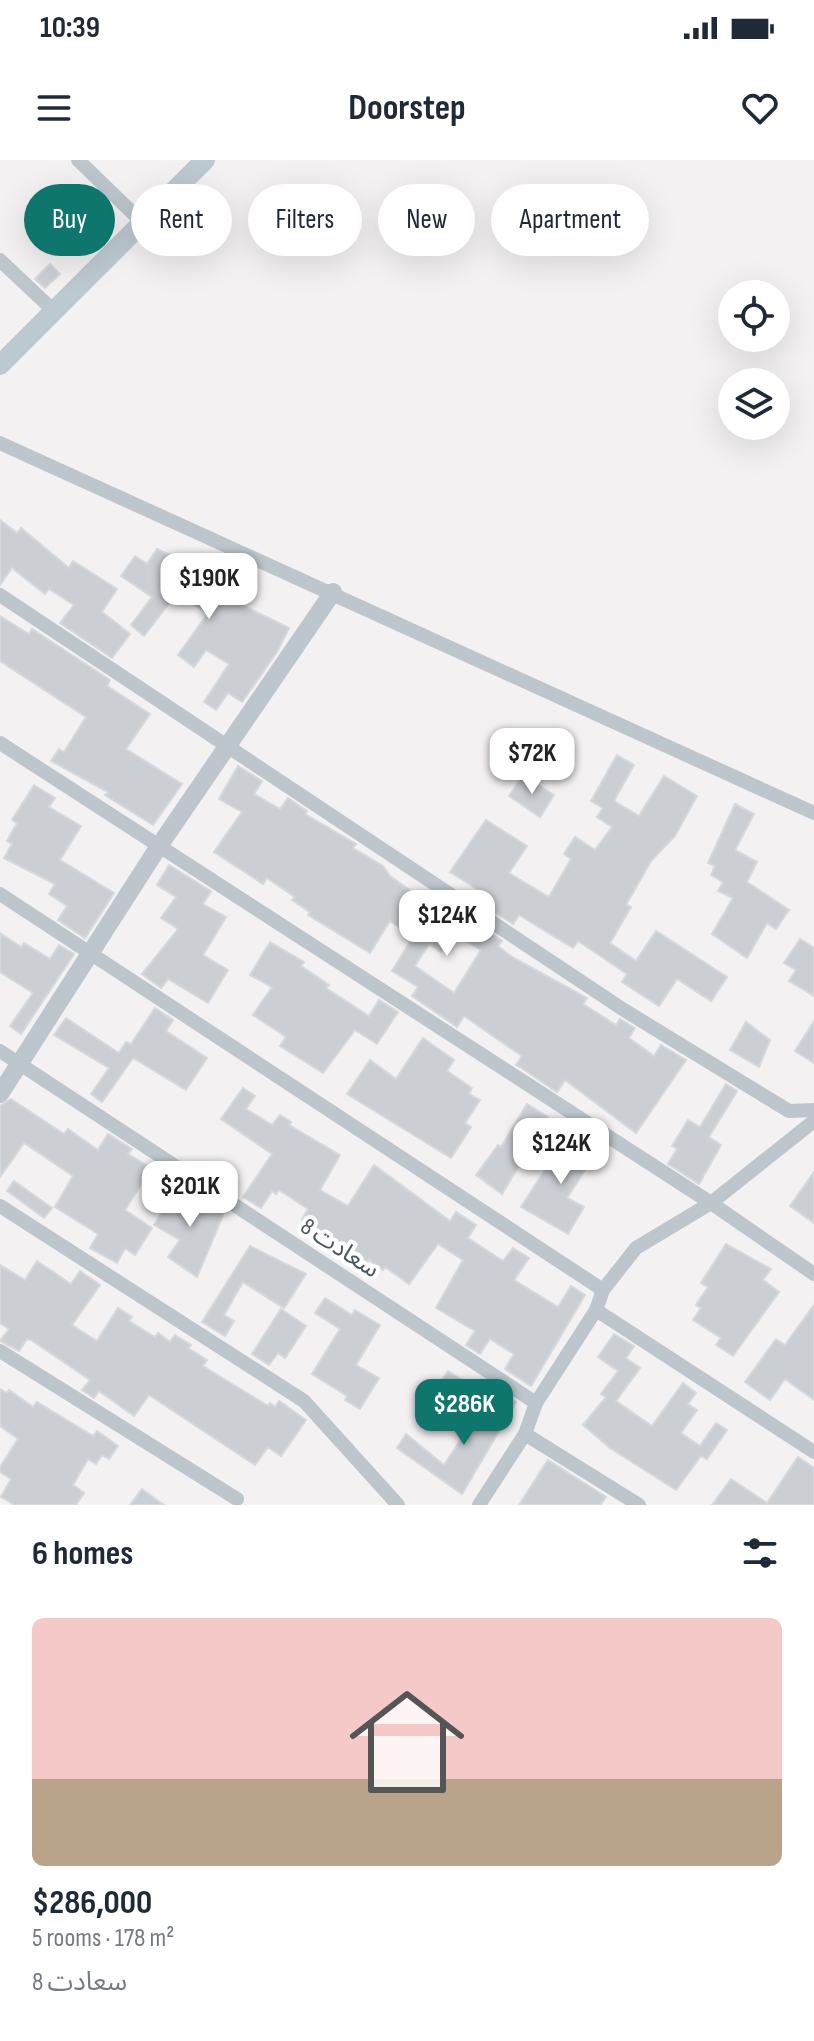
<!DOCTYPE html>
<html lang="en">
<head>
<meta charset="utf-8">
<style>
	body { margin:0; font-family:"Sofia Sans Condensed","Noto Sans Arabic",sans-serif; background:#f6f6f7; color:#1f2937; height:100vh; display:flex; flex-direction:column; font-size:30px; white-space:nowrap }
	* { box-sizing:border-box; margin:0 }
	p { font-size:26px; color:#747a83 }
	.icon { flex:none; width:44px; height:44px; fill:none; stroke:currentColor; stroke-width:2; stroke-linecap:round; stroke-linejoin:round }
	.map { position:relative; height:1345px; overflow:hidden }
	.side { display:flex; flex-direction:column; background:#fff; flex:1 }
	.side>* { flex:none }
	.top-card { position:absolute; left:24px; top:24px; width:766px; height:72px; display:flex; gap:16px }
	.tools { position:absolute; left:718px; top:120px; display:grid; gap:16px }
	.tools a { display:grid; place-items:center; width:72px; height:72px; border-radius:50%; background:#fff; box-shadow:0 8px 32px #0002; font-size:40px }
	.price { position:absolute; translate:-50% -68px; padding:0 18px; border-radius:16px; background:#fff; color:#222; font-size:26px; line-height:52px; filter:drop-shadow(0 2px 4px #0008) }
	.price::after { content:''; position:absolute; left:50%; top:48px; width:24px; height:18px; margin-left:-12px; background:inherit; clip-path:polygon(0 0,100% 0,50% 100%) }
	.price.selected { background:#0f766e; color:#fff }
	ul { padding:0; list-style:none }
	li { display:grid; align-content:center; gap:16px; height:424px; padding:0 32px }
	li+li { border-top:2px solid #e0e1e3 }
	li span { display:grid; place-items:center; height:248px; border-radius:12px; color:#555 }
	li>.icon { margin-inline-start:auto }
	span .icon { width:144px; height:144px; fill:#fffc; stroke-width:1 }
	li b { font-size:34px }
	h2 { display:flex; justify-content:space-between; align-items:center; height:96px; padding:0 32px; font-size:34px }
	.tag { padding:0 28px; border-radius:36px; background:#fff; box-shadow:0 8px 32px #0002; font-size:28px; line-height:72px }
	.tag.selected { background:#0f766e; color:#fff }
	.status { display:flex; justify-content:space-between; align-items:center; height:56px; padding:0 40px; background:#fff; direction:ltr }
	.status svg { height:22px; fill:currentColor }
	header { display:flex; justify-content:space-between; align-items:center; height:104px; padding:0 32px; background:#fff; font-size:36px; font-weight:700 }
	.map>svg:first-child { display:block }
	.building { fill:#cbced3; stroke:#d5d8dc; stroke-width:2; fill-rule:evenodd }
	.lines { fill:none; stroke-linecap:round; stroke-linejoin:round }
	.minor { stroke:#bdc6cd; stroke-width:14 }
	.tertiary { stroke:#bdc6cd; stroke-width:18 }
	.secondary { stroke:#bdc9d1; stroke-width:20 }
	.labels { text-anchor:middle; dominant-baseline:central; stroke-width:8; stroke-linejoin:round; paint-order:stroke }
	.street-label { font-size:24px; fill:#49555e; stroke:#fff }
</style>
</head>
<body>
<div class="status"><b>10:39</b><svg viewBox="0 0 49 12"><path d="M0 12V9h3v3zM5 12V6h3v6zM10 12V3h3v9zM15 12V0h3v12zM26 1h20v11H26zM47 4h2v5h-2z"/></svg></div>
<header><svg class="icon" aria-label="menu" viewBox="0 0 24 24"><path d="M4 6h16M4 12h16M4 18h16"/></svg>Doorstep<svg class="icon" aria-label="heart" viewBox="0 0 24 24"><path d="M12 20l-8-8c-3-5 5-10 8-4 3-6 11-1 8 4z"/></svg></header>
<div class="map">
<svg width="814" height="1345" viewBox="0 0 814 1345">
	<rect width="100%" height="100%" fill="#f3f1f1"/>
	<g class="building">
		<polygon points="81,32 108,61 97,72 81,56 63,72 51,59"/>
		<polygon points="50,104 60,114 45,128 35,119"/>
		<polygon points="0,360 17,373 21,368 69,408 73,401 117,429 102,452 130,474 112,498 60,463 74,445 49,429 45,434 12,408 0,425"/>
		<polygon points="157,389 191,406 198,394 211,402 203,414 240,436 236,442 289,468 277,492 242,542 228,533 216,550 204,542 229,504 206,490 194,507 178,495 208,453 181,437 175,444 171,441 144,476 131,465 152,437 121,416 135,396 147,404"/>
		<polygon points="0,456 29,474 32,469 110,520 107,526 150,554 126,589 182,624 153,665 105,635 108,632 51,601 59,589 64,592 86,557 0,501"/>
		<polygon points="617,595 634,605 614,641 639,656 664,616 697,636 675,676 651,701 626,745 631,747 610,783 636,801 656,771 727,817 711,841 677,819 659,846 622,822 627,814 578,781 573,788 519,755 513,764 483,744 488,736 450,712 486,660 527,686 509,713 549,737 571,699 564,694 575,677 595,690 612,667 597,657 603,648 591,641"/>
		<path d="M238 606 262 621 254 634 280 649 288 638 307 651 305 654 356 684 353 688 383 706 390 716 418 736 410 749 439 768 449 753 470 766 473 761 502 781 498 786 512 797 587 838 583 844 616 865 620 859 635 868 629 878 654 896 661 885 686 900 636 973 565 920 557 932 520 907 516 905 522 896 464 856 457 867 412 836 418 827 392 811 413 777 390 761 370 793 308 755 310 752 292 740 295 737 267 718 263 724 214 692 242 652 219 639ZM453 774 481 790 454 833 415 806 429 784 441 792Z"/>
		<polygon points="523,615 554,635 540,657 509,636"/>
		<polygon points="34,625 55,638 49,647 81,666 60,700 114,733 85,778 58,760 67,746 49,734 55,724 4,698 12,684 7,681 17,663 12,660"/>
		<polygon points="735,644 754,654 735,690 757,702 747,722 789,750 776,769 767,763 747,798 712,774 733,738 718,731 723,722 711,715 715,706 708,703"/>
		<polygon points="169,705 211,731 203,744 226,757 203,795 228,810 208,843 168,819 161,828 142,814 178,769 161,758 176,737 157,725"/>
		<polygon points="0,773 21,787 24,783 50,799 59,785 74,794 21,874 10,866 33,833 0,812"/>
		<polygon points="800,779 814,788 814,836 789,821 796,810 784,803"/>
		<polygon points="270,782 304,802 301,806 329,825 326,828 369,856 379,840 398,852 377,884 355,870 323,913 280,886 286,877 253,855 272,827 250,815"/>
		<polygon points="155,848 173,860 166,871 207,898 186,930 133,898 102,942 91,934 109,908 54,875 66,858 119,893 126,882 131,884"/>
		<polygon points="814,861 814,903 795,891"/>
		<polygon points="746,862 770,880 759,907 730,890"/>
		<polygon points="423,878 454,900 447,911 472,928 469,934 480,940 465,963 471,967 451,998 347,934 370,900 396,919"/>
		<polygon points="726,924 737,931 709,977 721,985 699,1024 668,1004 677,989 672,986 688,960 700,967"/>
		<polygon points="243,928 255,936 246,949 272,965 280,955 291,962 289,965 340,995 320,1030 348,1046 374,1005 450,1061 456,1052 476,1065 468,1078 503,1101 513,1088 529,1098 514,1120 558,1147 571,1126 585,1135 531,1226 505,1209 514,1194 490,1179 480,1194 466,1185 475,1171 436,1148 463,1100 438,1084 409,1124 385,1107 383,1110 369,1100 366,1104 355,1096 357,1093 302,1060 308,1049 279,1030 276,1034 272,1031 261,1048 243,1037 272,994 221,959"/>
		<polygon points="11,939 64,974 68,969 98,990 108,974 132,989 128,994 146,1005 143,1010 148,1014 125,1050 152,1068 135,1095 125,1088 117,1103 90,1088 98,1074 55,1047 73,1016 24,983 0,1017 0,946"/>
		<polygon points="527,944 548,957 502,1034 476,1015 498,985 501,987"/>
		<polygon points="567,976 598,990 567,1038 584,1047 568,1074 521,1047"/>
		<polygon points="814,1012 814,1063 790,1046"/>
		<polygon points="14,1021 52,1048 44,1058 7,1031"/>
		<polygon points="177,1028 224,1053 197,1117 168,1097 180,1080 154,1065"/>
		<polygon points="726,1084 771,1109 763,1120 779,1132 733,1196 716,1185 721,1178 693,1160 701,1148 696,1145 708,1127 701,1123"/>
		<polygon points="250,1086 306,1114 284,1148 243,1122 224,1155 234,1161 225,1176 202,1162"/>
		<polygon points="37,1101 71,1124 80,1111 100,1125 72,1165 97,1181 118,1148 132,1157 129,1161 155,1177 158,1173 170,1182 175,1175 191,1185 188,1188 207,1200 203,1206 268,1246 270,1243 275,1247 279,1241 306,1260 281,1296 268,1287 255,1305 149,1235 134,1256 99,1231 94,1238 82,1230 90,1220 31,1180 27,1179 19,1191 0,1181 9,1169 0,1163 0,1105 25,1120"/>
		<polygon points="325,1138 352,1155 355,1150 380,1165 356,1205 379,1218 360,1249 345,1240 347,1236 312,1214 340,1169 315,1153"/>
		<polygon points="814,1145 814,1240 785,1219 770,1240 745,1222 776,1179 785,1185"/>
		<polygon points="281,1149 306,1166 285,1198 278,1193 269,1205 252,1194"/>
		<polygon points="614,1174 634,1186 626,1198 640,1208 616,1241 652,1266 683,1223 696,1233 688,1244 697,1250 681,1273 700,1286 716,1263 727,1270 707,1299 701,1296 676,1330 610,1288 583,1265 606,1237 601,1234 618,1211 598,1197"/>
		<polygon points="448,1211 465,1222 444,1254 426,1243"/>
		<polygon points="0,1229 7,1233 9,1230 33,1247 37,1242 93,1276 97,1271 118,1286 109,1299 102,1295 96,1304 88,1299 73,1325 84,1333 76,1345 15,1345 1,1337 11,1319 0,1312 0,1307 18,1279 0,1266"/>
		<polygon points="502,1233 516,1242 462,1334 397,1288 406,1274 444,1305 483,1246 491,1251"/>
		<polygon points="798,1297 814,1308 814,1345 712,1345 731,1319 767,1343"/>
		<polygon points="548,1300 606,1337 600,1345 519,1345"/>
		<polygon points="142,1329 164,1345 130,1345"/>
	</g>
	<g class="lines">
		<g class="minor">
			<polyline points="78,0 144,64"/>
			<polyline points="0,100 55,152"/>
			<polyline points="0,283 814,653"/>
			<polyline points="0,435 624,850 789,951 814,950"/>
			<polyline points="0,583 711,1043 814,1114"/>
			<polyline points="0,734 603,1130"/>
			<polyline points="0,891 536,1243"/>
			<polyline points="0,1046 304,1241 398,1345"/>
			<polyline points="596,1150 814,1292"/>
			<polyline points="0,1191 237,1339"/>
			<polyline points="525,1274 639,1345"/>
			<polyline points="479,1345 525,1274 536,1243 596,1150 603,1130 636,1088 711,1043 814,961"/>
		</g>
		<polyline class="tertiary" points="0,934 159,686 333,432"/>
		<polyline class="secondary" points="0,205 205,0"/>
	</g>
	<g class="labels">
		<g class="street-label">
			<text transform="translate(340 1088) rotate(33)">سعادت 8</text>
		</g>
	</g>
</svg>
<div class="tools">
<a><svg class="icon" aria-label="locate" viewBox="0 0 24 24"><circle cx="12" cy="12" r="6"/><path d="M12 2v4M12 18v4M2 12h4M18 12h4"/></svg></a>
<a><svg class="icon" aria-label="layers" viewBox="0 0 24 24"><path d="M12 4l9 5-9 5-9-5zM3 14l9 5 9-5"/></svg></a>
</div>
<b class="price" style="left:209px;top:461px">$190K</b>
<b class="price" style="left:532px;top:636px">$72K</b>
<b class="price" style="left:447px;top:798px">$124K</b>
<b class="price" style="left:561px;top:1026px">$124K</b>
<b class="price" style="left:190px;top:1069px">$201K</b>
<b class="price selected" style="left:464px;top:1287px">$286K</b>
<div class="top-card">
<a class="tag selected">Buy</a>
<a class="tag">Rent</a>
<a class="tag">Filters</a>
<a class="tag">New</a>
<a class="tag">Apartment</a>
</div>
</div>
<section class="side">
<h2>6 homes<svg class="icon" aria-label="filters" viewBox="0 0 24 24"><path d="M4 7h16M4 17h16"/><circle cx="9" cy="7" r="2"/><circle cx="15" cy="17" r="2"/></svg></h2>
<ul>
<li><span style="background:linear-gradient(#f6c9c9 65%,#b9a48a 0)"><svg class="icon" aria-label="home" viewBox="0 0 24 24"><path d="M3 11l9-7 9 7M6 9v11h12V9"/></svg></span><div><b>$286,000</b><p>5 rooms · 178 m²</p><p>سعادت 8</p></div></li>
</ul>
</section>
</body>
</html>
